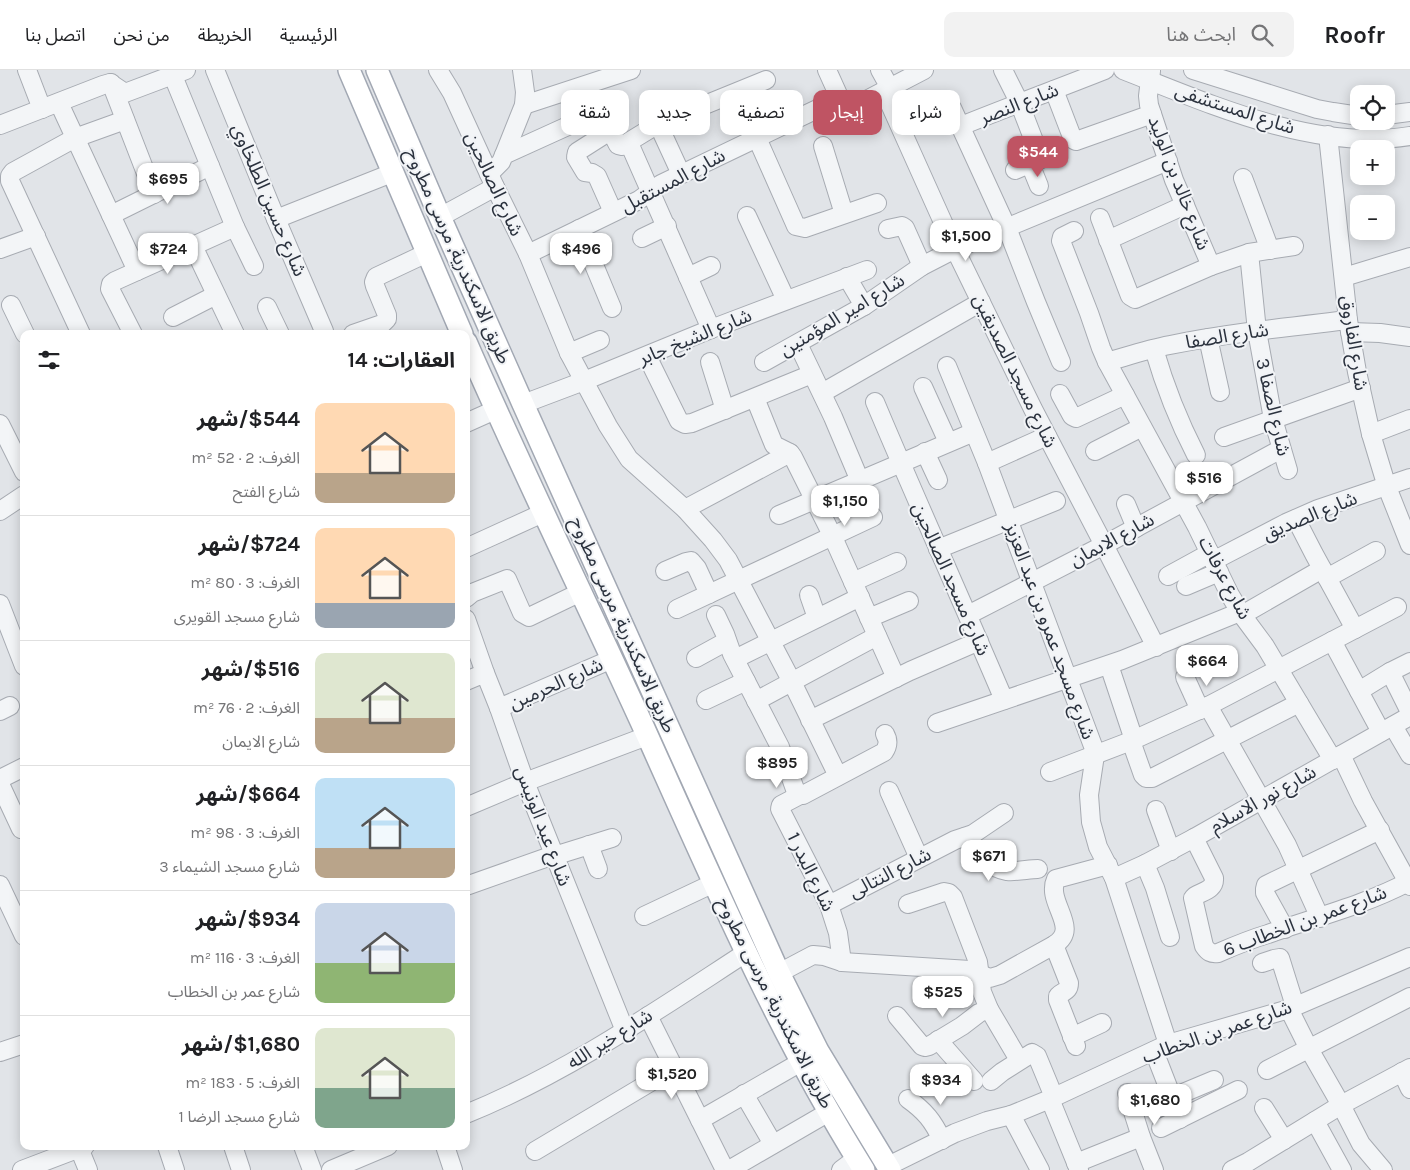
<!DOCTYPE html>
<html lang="ar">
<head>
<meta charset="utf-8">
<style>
	body { margin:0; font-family:Karla,"Noto Sans Arabic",sans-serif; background:#f2f2f2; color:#202124; direction:rtl; height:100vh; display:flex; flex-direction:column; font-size:19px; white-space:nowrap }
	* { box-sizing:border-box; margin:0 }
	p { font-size:16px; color:#757577 }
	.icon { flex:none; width:28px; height:28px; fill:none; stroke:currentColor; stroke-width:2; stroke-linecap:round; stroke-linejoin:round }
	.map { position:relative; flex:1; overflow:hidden; direction:ltr }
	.side { position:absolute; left:20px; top:260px; width:450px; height:820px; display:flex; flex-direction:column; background:#fff; border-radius:10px; box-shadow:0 2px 12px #0003; direction:rtl }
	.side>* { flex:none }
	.guide { position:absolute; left:485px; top:20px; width:475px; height:45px; direction:rtl; display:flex; gap:10px }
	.controls { position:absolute; left:1350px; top:15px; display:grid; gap:10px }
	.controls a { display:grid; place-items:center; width:45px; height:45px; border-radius:10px; background:#fff; box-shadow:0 2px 12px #0003; font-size:25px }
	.price { position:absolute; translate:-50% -42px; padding:0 11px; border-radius:10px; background:#fff; color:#222; font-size:16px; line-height:32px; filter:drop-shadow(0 1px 2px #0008) }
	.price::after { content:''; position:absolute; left:50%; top:30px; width:15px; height:11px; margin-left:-8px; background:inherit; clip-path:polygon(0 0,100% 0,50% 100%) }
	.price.selected { background:#bf5463; color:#fff }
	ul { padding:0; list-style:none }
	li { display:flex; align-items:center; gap:15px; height:125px; padding:0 15px }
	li+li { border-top:1px solid #e0e0e0 }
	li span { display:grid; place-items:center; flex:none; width:140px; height:100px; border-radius:10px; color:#555 }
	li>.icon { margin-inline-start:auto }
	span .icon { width:60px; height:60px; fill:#fffc; stroke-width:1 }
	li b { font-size:21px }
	h2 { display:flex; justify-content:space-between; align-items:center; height:60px; padding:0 15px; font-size:21px }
	.tag { padding:0 18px; border-radius:10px; background:#fff; box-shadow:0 2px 12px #0003; font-size:18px; line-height:45px }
	.tag.selected { background:#bf5463; color:#fff }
	header { display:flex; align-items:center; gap:30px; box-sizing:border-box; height:70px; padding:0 25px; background:#fff; border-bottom:1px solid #e0e0e0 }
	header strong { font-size:24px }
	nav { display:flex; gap:28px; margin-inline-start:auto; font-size:18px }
	.search { width:350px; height:45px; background:#f2f2f2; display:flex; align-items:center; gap:12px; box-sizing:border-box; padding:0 18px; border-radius:10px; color:#757577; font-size:19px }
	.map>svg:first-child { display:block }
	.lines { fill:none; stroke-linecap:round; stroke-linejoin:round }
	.minor-casing { stroke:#a7abb2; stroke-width:20 }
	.major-casing { stroke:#a2a8b3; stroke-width:24 }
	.minor { stroke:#f3f5f7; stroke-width:18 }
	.major { stroke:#fff; stroke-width:21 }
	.labels { text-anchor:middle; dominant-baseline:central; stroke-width:4; stroke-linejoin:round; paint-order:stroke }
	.street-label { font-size:19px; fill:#2b323e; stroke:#f1f3f6 }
</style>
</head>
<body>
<header>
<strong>Roofr</strong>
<div class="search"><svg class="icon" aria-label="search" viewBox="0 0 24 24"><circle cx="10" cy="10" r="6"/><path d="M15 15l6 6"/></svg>ابحث هنا</div>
<nav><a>الرئيسية</a><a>الخريطة</a><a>من نحن</a><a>اتصل بنا</a></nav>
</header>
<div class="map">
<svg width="1410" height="1100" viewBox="0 0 1410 1100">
	<rect width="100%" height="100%" fill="#e1e4e8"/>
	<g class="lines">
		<g class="minor-casing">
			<g id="minor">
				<polyline points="27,0 42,39"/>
				<polyline points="215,0 276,149 324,261"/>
				<polyline points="438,0 452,23 495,117 528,184 569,283 608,356 629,389 685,439 713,470 728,490 792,612 838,706"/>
				<polyline points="827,0 841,31"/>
				<polyline points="880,0 890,18"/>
				<polyline points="1003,0 1019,32 1041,89"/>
				<path d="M1123 0C1210 34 1315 82 1410 66"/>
				<polyline points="1193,0 1317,39 1333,42 1359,46"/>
				<polyline points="1151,1 1148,26 1149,35 1174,110 1211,196"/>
				<polyline points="173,6 235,157 254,196"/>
				<polyline points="111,13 154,124"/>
				<polyline points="1054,20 1072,67 1074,70 1076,71 1152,44"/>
				<polyline points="884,21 955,179 1033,339 1104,475 1156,577"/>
				<polyline points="59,33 137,201"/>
				<polyline points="524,35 631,0"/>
				<polyline points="952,38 1007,158 1036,232 1061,292"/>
				<polyline points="1386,45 1410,42"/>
				<polyline points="658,54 681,104"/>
				<polyline points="0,55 103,15 110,13 125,23 186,0"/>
				<path d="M961 56C1008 37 1057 19 1105 0"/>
				<polyline points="610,61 577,82 576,87 585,102 592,103 597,106 613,142"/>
				<polyline points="1328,65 1348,250 1357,302 1371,364 1387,417 1410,475"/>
				<polyline points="757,68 796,156 805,158 877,133"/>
				<polyline points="629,73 711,259"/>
				<polyline points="823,76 844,144"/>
				<polyline points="504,85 524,35 525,22 522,0"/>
				<polyline points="1030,94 1039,116"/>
				<polyline points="1015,100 1048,86"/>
				<path d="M489 104 501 92 504 85 592 45C598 43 600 44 604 48L618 75 622 76 658 54 766 10"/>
				<polyline points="1243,108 1270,180"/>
				<polyline points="111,145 210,96"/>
				<polyline points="747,146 786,230"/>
				<polyline points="440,147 495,117"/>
				<polyline points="1100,148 1130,226 1135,229 1211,196 1249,183 1294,176"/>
				<polyline points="276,149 392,103"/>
				<polyline points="579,159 612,238"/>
				<polyline points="888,159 902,156 905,158 922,196"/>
				<polyline points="1074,161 1062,167 1061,171 1089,243 1101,278 1107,292 1197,457 1230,525 1242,545 1265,576 1333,690"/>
				<polyline points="642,168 667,156"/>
				<polyline points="1108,170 1185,135"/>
				<polyline points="193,176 235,264"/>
				<polyline points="0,179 36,166"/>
				<polyline points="1249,183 1257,261 1273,349 1288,400"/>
				<polyline points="528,184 639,130 661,114 836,30 841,31 846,38 853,37 924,0"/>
				<polyline points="688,207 711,196"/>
				<polyline points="847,207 864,236"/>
				<polyline points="1344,207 1410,187"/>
				<polyline points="11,235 25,264"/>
				<polyline points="267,237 280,264"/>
				<polyline points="173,247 216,225"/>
				<polyline points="1350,262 1380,263 1410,267"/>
				<polyline points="81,264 10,111 10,106 13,102 75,68 125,50"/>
				<polyline points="133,264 110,219 111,214 115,211 235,157"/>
				<polyline points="353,264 382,254 387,249 387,245 375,216 374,212 376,207 427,183"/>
				<polyline points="1208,268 1220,322"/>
				<polyline points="798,274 833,347 860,411"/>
				<path d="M1154 279C1165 317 1178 350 1196 385"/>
				<polyline points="569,283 600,270"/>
				<polyline points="647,286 679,351 685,354 692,353 812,304"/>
				<polyline points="710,292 725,340"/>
				<polyline points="764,292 864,236 922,196 955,179 1168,91"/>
				<path d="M1107 292C1128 286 1148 279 1170 275 1229 263 1289 257 1348 250"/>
				<polyline points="947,296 987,393 1093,676 1095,685 1089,725 1091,752 1098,777 1114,808 1168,974"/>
				<polyline points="923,317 948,372"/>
				<polyline points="822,323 981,232"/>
				<polyline points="1060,324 1072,346 1076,348 1125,325"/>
				<polyline points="755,328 774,375 790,383 793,387 832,465 896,608"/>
				<path d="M875 332C917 432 962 531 1004 630"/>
				<polyline points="523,334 584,311 711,259 867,200"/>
				<polyline points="466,353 495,340"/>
				<polyline points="0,354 24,402"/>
				<polyline points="1371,364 1410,349"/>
				<polyline points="1224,367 1361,318"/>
				<polyline points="1095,381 1142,357"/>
				<polyline points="925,382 938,410"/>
				<polyline points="987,393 1047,366"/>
				<polyline points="1126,434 1136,458"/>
				<polyline points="685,439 790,383"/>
				<polyline points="0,441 24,425"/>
				<polyline points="779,445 974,362"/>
				<polyline points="1296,449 1314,484 1355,559"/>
				<polyline points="466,478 543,443"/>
				<polyline points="938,479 1056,431"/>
				<polyline points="1213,491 1286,453 1318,439 1410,408"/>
				<polyline points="665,501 686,492 691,491 697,498 709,524"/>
				<polyline points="1168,506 1210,483"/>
				<polyline points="1327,508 1376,481"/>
				<polyline points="853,512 897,492"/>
				<polyline points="1186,516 1219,502"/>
				<polyline points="809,525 817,548"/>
				<polyline points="466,528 472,523 507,509 522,543 529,547 581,522"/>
				<polyline points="0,534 24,596"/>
				<polyline points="677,539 873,447"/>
				<path d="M716 545 725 564 732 584 780 677 796 722 798 724 803 725 884 682C888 676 889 671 885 664"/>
				<polyline points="968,545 1104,475 1281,379"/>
				<polyline points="1242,545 1322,499"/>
				<polyline points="869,548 909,531"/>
				<polyline points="466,549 485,603 499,638 525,712 625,961"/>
				<polyline points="1332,571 1381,662"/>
				<polyline points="696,588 727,571"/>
				<polyline points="735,589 860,527"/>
				<polyline points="1109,595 1134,670"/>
				<polyline points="1390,602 1410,642"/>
				<polyline points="1185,607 1200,640"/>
				<polyline points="466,611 485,603"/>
				<polyline points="1359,621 1390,602 1410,592"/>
				<polyline points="706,630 746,611"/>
				<polyline points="756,631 877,566"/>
				<polyline points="1208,636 1287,775 1320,848"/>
				<polyline points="499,638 612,589"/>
				<polyline points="0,641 10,636"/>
				<polyline points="810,650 910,601 979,571"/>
				<polyline points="937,653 1122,590 1240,542"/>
				<polyline points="1393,656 1410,685"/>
				<polyline points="1131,671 1143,705 1146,708 1152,708 1299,633"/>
				<polyline points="1341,685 1363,731 1410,816"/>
				<polyline points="1050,702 1131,671 1208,636 1397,537"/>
				<polyline points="0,709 24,697"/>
				<polyline points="0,714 21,759"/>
				<polyline points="889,721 919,788"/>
				<polyline points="800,725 781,735 780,739 829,835 838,863 842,892"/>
				<polyline points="466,737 525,712 647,666"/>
				<polyline points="1156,740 1171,781"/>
				<path d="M965 767C976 780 988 798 1007 801 1017 802 1029 799 1038 799"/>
				<path d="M1194 768 1214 808C1215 819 1204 821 1195 826L1193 828 1204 876C1208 882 1211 884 1218 883 1234 876 1251 869 1268 864 1316 847 1365 835 1410 811"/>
				<polyline points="589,775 598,799"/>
				<polyline points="1145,794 1155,818 1170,867"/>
				<polyline points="1114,808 1145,794 1194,768 1410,646"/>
				<polyline points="0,815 24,866"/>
				<polyline points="466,816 548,787 554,786 612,768"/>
				<polyline points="908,834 944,822 949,823 953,827 978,892 982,922 989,939 1019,990"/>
				<polyline points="829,835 955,770 973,764 1004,743"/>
				<polyline points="644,846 714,813"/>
				<polyline points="1285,859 1265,823 1265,819 1266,815 1380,760"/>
				<path d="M1054 875 1069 913C1069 922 1063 921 1058 926V930L1076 976"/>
				<polyline points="1262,893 1274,889 1280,888 1295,936"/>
				<path d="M779 903 813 885 824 886 842 892 970 900 990 908 1000 905 1054 875C1082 858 1045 833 1056 809L1108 795"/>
				<polyline points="1289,939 1309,979 1341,1035 1361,1074 1383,1100"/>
				<polyline points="648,946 725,1100"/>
				<polyline points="897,946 922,976 925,977 929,976 962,956 979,943 989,939"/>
				<polyline points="1072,967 1102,953"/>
				<polyline points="938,970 974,1011"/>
				<polyline points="1154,981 1170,1022 1171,1032 1180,1049"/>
				<polyline points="0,982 24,974"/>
				<polyline points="1267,1000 1410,927"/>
				<polyline points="1402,1002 1410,1019"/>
				<polyline points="991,1011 1002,1002 1032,983 1037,986 1054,1027"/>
				<polyline points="1127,1023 1141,1067 1154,1100"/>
				<polyline points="744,1024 773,1074"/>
				<polyline points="1171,1028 1214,1010"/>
				<path d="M908 1029C925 1041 933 1051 942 1070"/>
				<polyline points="1050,1029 1079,1100"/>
				<polyline points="1264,1038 1284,1070"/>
				<path d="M466 1044C567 1003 656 941 747 882"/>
				<polyline points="1011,1045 1040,1100"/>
				<polyline points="700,1050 801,992"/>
				<polyline points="1315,1051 1342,1100"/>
				<polyline points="1161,1058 1238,1020"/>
				<polyline points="167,1076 175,1100"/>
				<polyline points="233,1076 241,1100"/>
				<polyline points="303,1076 312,1100"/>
				<polyline points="445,1076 453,1100"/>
				<polyline points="79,1078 88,1100"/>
				<polyline points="535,1081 674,998"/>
				<polyline points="1076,1093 1141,1067"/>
				<polyline points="888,1096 955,1063 987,1051 1011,1045 1050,1029 1168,974 1289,939 1410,887"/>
				<polyline points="22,1100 85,1076"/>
				<polyline points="331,1100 388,1076"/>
				<polyline points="729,1100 829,1042"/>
				<polyline points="841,1100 857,1088"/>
				<polyline points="1232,1100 1248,1092 1341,1035 1410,998"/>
			</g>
		</g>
		<g class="major-casing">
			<g id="major">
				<polyline points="349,0 462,264"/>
				<polyline points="377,0 440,147 523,334 779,903 818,981 890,1100"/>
				<path d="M466 272C524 405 588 535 648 667 714 814 778 963 864 1100"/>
			</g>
		</g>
		<use href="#minor" class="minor"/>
		<use href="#major" class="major"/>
	</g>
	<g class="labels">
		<g class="street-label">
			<text transform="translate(1019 34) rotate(-21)">شارع النصر</text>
			<text transform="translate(1235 39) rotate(18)">شارع المستشفى</text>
			<text transform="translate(673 111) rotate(-28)">شارع المستقبل</text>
			<text transform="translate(1179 113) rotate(69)">شارع خالد بن الوليد</text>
			<text transform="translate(494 114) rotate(65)">شارع الصالحين</text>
			<text transform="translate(269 130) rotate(67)">شارع حسين الطلخاوي</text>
			<text transform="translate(458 186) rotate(66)">طريق الاسكندرية, مرسى مطروح</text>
			<text transform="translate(842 245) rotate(-31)">شارع امير المؤمنين</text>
			<text transform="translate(1227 266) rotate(-9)">شارع الصفا</text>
			<text transform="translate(695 267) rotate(-22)">شارع الشيخ جابر</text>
			<text transform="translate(1354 273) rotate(81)">شارع الفاروق</text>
			<text transform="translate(1015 301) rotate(64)">شارع مسجد الصديقين</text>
			<text transform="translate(1273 337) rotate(77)">شارع الصفا 3</text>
			<text transform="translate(1310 446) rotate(-22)">شارع الصديق</text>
			<text transform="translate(1112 470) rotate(-28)">شارع الايمان</text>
			<text transform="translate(1225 508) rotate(62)">شارع عرفات</text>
			<text transform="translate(951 509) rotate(66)">شارع مسجد الصالحين</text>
			<text transform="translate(623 555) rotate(66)">طريق الاسكندرية, مرسى مطروح</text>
			<text transform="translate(1050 561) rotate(70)">شارع مسجد عمرو بن عبد العزيز</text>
			<text transform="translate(556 614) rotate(-24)">شارع الحرمين</text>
			<text transform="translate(1263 729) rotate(-29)">شارع نور الاسلام</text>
			<text transform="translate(543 756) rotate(69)">شارع عبد الونيس</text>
			<text transform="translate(811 802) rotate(64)">شارع البدر 1</text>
			<text transform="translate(890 803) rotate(-27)">شارع النتالى</text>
			<text transform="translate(1305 851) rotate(-20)">شارع عمر بن الخطاب 6</text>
			<text transform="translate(775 933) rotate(63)">طريق الاسكندرية, مرسى مطروح</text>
			<text transform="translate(1217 962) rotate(-19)">شارع عمر بن الخطاب</text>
			<text transform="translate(610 969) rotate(-32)">شارع خير الله</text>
		</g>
	</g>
</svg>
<div class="controls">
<a><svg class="icon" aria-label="locate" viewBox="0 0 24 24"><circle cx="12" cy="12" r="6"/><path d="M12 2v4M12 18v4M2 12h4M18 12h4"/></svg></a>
<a>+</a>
<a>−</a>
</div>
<b class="price selected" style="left:1038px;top:108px">$544</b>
<b class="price" style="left:168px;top:135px">$695</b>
<b class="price" style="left:966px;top:192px">$1,500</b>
<b class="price" style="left:168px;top:205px">$724</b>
<b class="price" style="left:581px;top:205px">$496</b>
<b class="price" style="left:1204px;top:434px">$516</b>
<b class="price" style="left:845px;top:457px">$1,150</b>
<b class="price" style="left:1207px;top:617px">$664</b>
<b class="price" style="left:777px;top:719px">$895</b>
<b class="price" style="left:989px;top:812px">$671</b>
<b class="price" style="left:943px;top:948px">$525</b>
<b class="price" style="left:672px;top:1030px">$1,520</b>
<b class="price" style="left:941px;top:1036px">$934</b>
<b class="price" style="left:1155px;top:1056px">$1,680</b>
<div class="guide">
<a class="tag">شراء</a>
<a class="tag selected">إيجار</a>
<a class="tag">تصفية</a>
<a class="tag">جديد</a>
<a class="tag">شقة</a>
</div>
<section class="side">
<h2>العقارات: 14<svg class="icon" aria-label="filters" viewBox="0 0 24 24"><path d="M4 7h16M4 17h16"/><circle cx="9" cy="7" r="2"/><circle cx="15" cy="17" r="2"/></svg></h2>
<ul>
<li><span style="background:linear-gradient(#ffd9b3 70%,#b9a48a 0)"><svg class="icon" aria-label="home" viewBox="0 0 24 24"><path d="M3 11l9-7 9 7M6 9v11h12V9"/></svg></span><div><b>$544/شهر</b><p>الغرف: 2 · 52 m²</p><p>شارع الفتح</p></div></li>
<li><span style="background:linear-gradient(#ffd9b3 75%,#9aa5b1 0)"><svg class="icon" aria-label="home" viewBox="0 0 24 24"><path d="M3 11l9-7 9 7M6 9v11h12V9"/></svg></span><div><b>$724/شهر</b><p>الغرف: 3 · 80 m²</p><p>شارع مسجد القويرى</p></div></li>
<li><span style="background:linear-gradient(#dfe7d0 65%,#b9a48a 0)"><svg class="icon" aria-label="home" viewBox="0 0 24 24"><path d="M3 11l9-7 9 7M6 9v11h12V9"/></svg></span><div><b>$516/شهر</b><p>الغرف: 2 · 76 m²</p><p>شارع الايمان</p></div></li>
<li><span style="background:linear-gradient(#bfe0f5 70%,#b9a48a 0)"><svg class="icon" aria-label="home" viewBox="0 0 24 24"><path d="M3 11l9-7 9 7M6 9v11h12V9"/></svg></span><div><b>$664/شهر</b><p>الغرف: 3 · 98 m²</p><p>شارع مسجد الشيماء 3</p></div></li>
<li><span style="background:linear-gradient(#c9d6e8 60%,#8fb573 0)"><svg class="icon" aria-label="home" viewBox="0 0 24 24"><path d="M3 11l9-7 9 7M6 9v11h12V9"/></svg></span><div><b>$934/شهر</b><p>الغرف: 3 · 116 m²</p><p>شارع عمر بن الخطاب</p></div></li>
<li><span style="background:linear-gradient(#dfe7d0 60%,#7fa58c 0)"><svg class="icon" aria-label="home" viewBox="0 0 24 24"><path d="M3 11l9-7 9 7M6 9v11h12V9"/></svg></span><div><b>$1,680/شهر</b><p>الغرف: 5 · 183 m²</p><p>شارع مسجد الرضا 1</p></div></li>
</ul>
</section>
</div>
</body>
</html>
